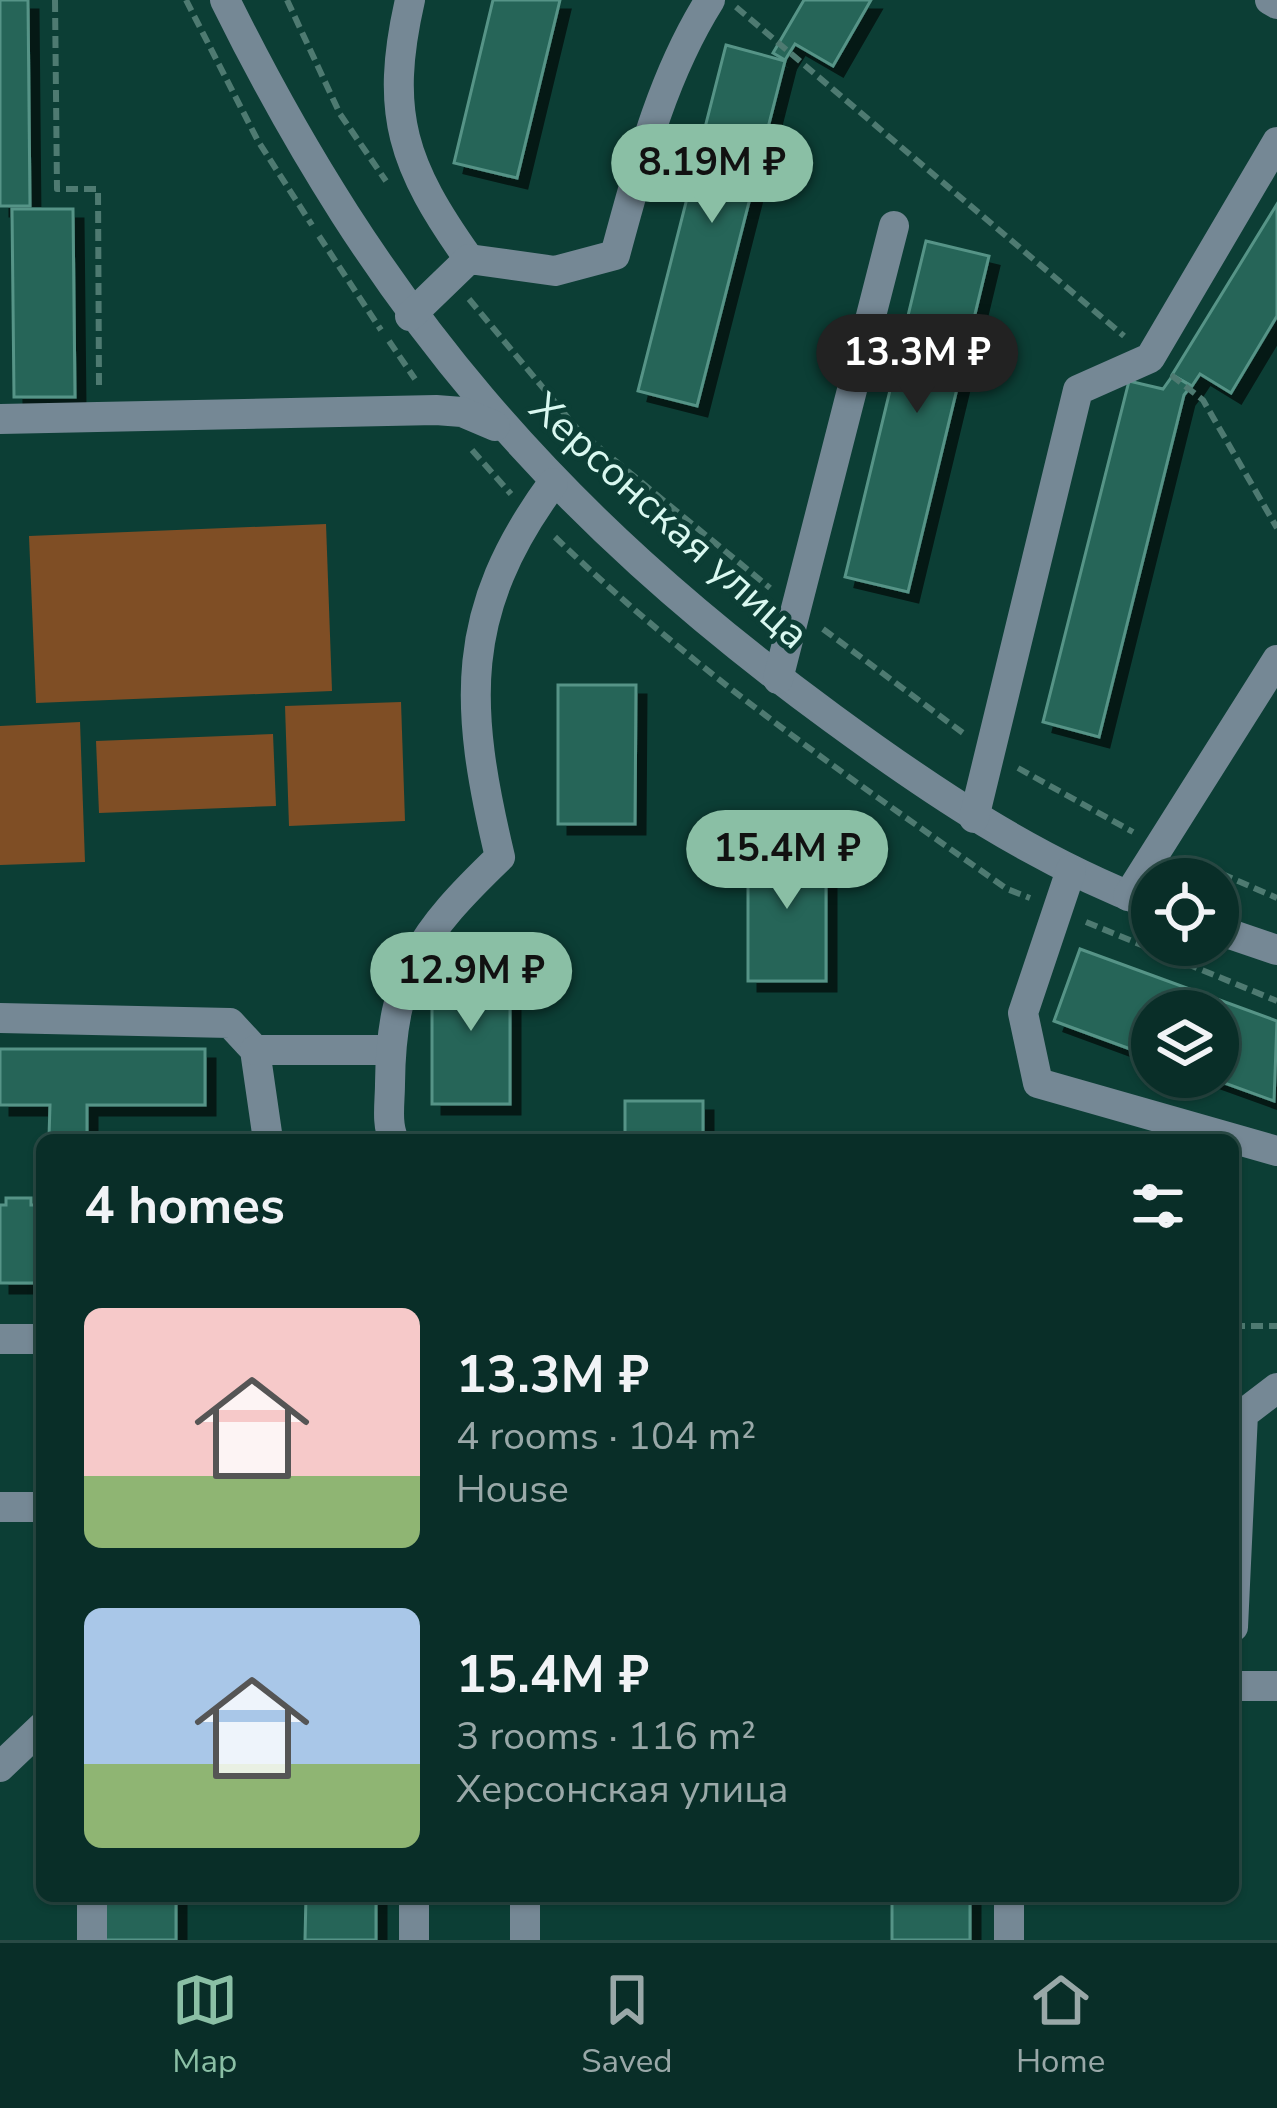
<!DOCTYPE html>
<html lang="en">
<head>
<meta charset="utf-8">
<style>
	body { margin:0; font-family:"Nunito Sans",sans-serif; background:#123630; color:#f1f3f6; height:100vh; display:flex; flex-direction:column; font-size:45px; white-space:nowrap }
	* { box-sizing:border-box; margin:0 }
	p { font-size:39px; color:#99a8a8 }
	.icon { flex:none; width:66px; height:66px; fill:none; stroke:currentColor; stroke-width:2; stroke-linecap:round; stroke-linejoin:round }
	.map { position:relative; flex:1; overflow:hidden }
	.side { position:absolute; left:36px; top:1134px; width:1203px; height:768px; display:flex; flex-direction:column; background:#092e28; border-radius:18px; box-shadow:0 3px 9px #0004,0 0 0 3px #294a45 }
	.side>* { flex:none }
	.controls { position:absolute; left:1131px; top:858px; display:grid; gap:24px }
	.controls a { display:grid; place-items:center; width:108px; height:108px; border-radius:50%; background:#092e28; box-shadow:0 3px 9px #0004,0 0 0 3px #294a45; font-size:60px }
	.price { position:absolute; translate:-50% -102px; padding:0 27px; border-radius:42px; background:#8abfa5; color:#111; font-size:39px; line-height:78px; filter:drop-shadow(0 3px 6px #0008) }
	.price::after { content:''; position:absolute; left:50%; top:72px; width:36px; height:27px; margin-left:-18px; background:inherit; clip-path:polygon(0 0,100% 0,50% 100%) }
	.price.active { background:#222; color:#fff }
	ul { padding:0; list-style:none }
	li { display:flex; align-items:center; gap:36px; height:300px; padding:0 48px }
	li span { display:grid; place-items:center; flex:none; width:336px; height:240px; border-radius:18px; color:#555 }
	li>.icon { margin-inline-start:auto }
	span .icon { width:144px; height:144px; fill:#fffc; stroke-width:1 }
	li b { font-size:51px }
	h2 { display:flex; justify-content:space-between; align-items:center; height:144px; padding:0 48px; font-size:51px }
	.tab-bar { display:flex; justify-content:space-around; align-items:center; height:168px; border-top:3px solid #294a45; background:#092e28; font-size:33px; color:#99a8a8 }
	.tab-bar a { display:grid; justify-items:center; gap:6px }
	.tab-bar .active { color:#8abfa5 }
	.map>svg:first-child { display:block }
	.green { fill:#7f4e25 }
	.building { fill:#266559; stroke:#579487; stroke-width:3; filter:url(#shadow) }
	.lines { fill:none; stroke-linecap:round; stroke-linejoin:round }
	.path { stroke:#4e7a71; stroke-width:6; stroke-dasharray:12 6; stroke-linecap:butt }
	.minor { stroke:#758895; stroke-width:30 }
	.labels { text-anchor:middle; dominant-baseline:central; stroke-width:10; stroke-linejoin:round; paint-order:stroke }
	.street-label { font-size:42px; fill:#d9f8f0; stroke:#0c3e35 }
</style>
</head>
<body>
<div class="map">
<svg width="1277" height="1940" viewBox="0 0 1277 1940">
	<defs>
		<filter id="shadow"><feDropShadow dx="10" dy="10" stdDeviation="0" flood-color="#0009"/></filter>
	</defs>
	<rect width="100%" height="100%" fill="#0c3e35"/>
	<g class="green">
		<polygon points="326,524 332,691 36,703 29,536"/>
		<polygon points="401,702 405,821 289,826 285,706"/>
		<polygon points="80,722 85,862 0,865 0,726"/>
		<polygon points="273,734 276,806 99,813 96,741"/>
	</g>
	<g class="building">
		<polygon points="0,0 28,0 30,206 0,206"/>
		<polygon points="493,0 560,0 517,178 454,163"/>
		<polygon points="804,0 871,0 833,66 795,44 785,60 773,53"/>
		<polygon points="726,45 785,61 697,406 638,391"/>
		<polygon points="1277,204 1277,316 1231,393 1200,374 1192,386 1172,375"/>
		<polygon points="12,209 73,209 75,397 14,397"/>
		<polygon points="926,241 989,256 908,592 845,577"/>
		<polygon points="1173,375 1191,386 1184,395 1099,737 1043,722 1129,381 1163,389"/>
		<polygon points="558,685 636,685 635,824 558,824"/>
		<rect x="748" y="842" width="78" height="139"/>
		<polygon points="1080,949 1277,1021 1274,1101 1208,1077 1218,1077 1218,1011 1152,1011 1152,1057 1054,1021"/>
		<rect x="432" y="964" width="78" height="140"/>
		<polygon points="0,1049 205,1049 205,1105 87,1105 87,1137 61,1140 49,1137 50,1105 0,1105"/>
		<rect x="625" y="1101" width="78" height="39"/>
		<polygon points="6,1198 31,1198 31,1205 42,1205 42,1283 0,1283 0,1205 6,1205"/>
		<rect x="105" y="1896" width="71" height="44"/>
		<polygon points="306,1896 376,1896 376,1940 305,1940"/>
		<rect x="892" y="1896" width="78" height="44"/>
	</g>
	<g class="lines">
		<g class="path">
			<polyline points="55,0 57,189 98,189 99,386"/>
			<polyline points="186,0 258,141 312,225"/>
			<polyline points="287,0 340,114 386,181"/>
			<polyline points="736,7 1124,336"/>
			<polyline points="319,236 381,330"/>
			<polyline points="469,299 579,431 770,588"/>
			<polyline points="389,341 415,379"/>
			<polyline points="1171,375 1203,400 1277,528"/>
			<polyline points="472,450 511,494"/>
			<path d="M555 537C698 675 846 775 1007 889L1030 898"/>
			<polyline points="823,629 967,736"/>
			<polyline points="1018,768 1133,832"/>
			<polyline points="1188,859 1277,898"/>
			<polyline points="1086,922 1277,1001"/>
			<polyline points="1233,1326 1277,1326"/>
		</g>
		<g class="minor">
			<path d="M225 0C378 310 553 514 832 718 933 792 1034 860 1152 905"/>
			<path d="M410 0C384 114 403 166 469 259"/>
			<polyline points="1270,0 1277,4"/>
			<path d="M410 316 469 259 555 271 615 255C639 167 661 78 710 0"/>
			<polyline points="0,419 436,410 462,412 495,426"/>
			<polyline points="778,679 894,226"/>
			<polyline points="974,818 1078,390 1150,358 1277,142"/>
			<polyline points="1071,870 1023,1013 1038,1083 1277,1151"/>
			<polyline points="1128,896 1277,660"/>
			<polyline points="1218,930 1277,950"/>
			<polyline points="0,1018 230,1023 255,1050 268,1140"/>
			<polyline points="255,1050 390,1050"/>
			<path d="M394 1140C386 1124 390 1102 390 1084 391 973 422 932 500 857 464 706 458 612 553 483"/>
			<polyline points="0,1339 42,1339"/>
			<polyline points="0,1507 42,1507"/>
			<polyline points="1233,1627 1243,1414 1277,1388"/>
			<polyline points="1233,1686 1277,1686"/>
			<polyline points="0,1767 42,1727"/>
			<polyline points="414,1896 414,1940"/>
			<polyline points="1009,1896 1009,1940"/>
			<polyline points="92,1940 92,1896"/>
			<polyline points="525,1940 525,1896"/>
		</g>
	</g>
	<g class="labels">
		<g class="street-label">
			<text transform="translate(669 521) rotate(42)">Херсонская улица</text>
		</g>
	</g>
</svg>
<div class="controls">
<a><svg class="icon" aria-label="locate" viewBox="0 0 24 24"><circle cx="12" cy="12" r="6"/><path d="M12 2v4M12 18v4M2 12h4M18 12h4"/></svg></a>
<a><svg class="icon" aria-label="layers" viewBox="0 0 24 24"><path d="M12 4l9 5-9 5-9-5zM3 14l9 5 9-5"/></svg></a>
</div>
<b class="price" style="left:712px;top:226px">8.19M ₽</b>
<b class="price active" style="left:917px;top:416px">13.3M ₽</b>
<b class="price" style="left:787px;top:912px">15.4M ₽</b>
<b class="price" style="left:471px;top:1034px">12.9M ₽</b>
<section class="side">
<h2>4 homes<svg class="icon" aria-label="filters" viewBox="0 0 24 24"><path d="M4 7h16M4 17h16"/><circle cx="9" cy="7" r="2"/><circle cx="15" cy="17" r="2"/></svg></h2>
<ul>
<li><span style="background:linear-gradient(#f6c9c9 70%,#8fb573 0)"><svg class="icon" aria-label="home" viewBox="0 0 24 24"><path d="M3 11l9-7 9 7M6 9v11h12V9"/></svg></span><div><b>13.3M ₽</b><p>4 rooms · 104 m²</p><p>House</p></div></li>
<li><span style="background:linear-gradient(#a9c7e8 65%,#8fb573 0)"><svg class="icon" aria-label="home" viewBox="0 0 24 24"><path d="M3 11l9-7 9 7M6 9v11h12V9"/></svg></span><div><b>15.4M ₽</b><p>3 rooms · 116 m²</p><p>Херсонская улица</p></div></li>
</ul>
</section>
</div>
<nav class="tab-bar">
<a class="active"><svg class="icon" aria-label="map" viewBox="0 0 24 24"><path d="M3 6l6-2 6 2 6-2v14l-6 2-6-2-6 2zM9 4v14M15 6v14"/></svg>Map</a>
<a><svg class="icon" aria-label="saved" viewBox="0 0 24 24"><path d="M7 4h10v16l-5-4-5 4z"/></svg>Saved</a>
<a><svg class="icon" aria-label="home" viewBox="0 0 24 24"><path d="M3 11l9-7 9 7M6 9v11h12V9"/></svg>Home</a>
</nav>
</body>
</html>
